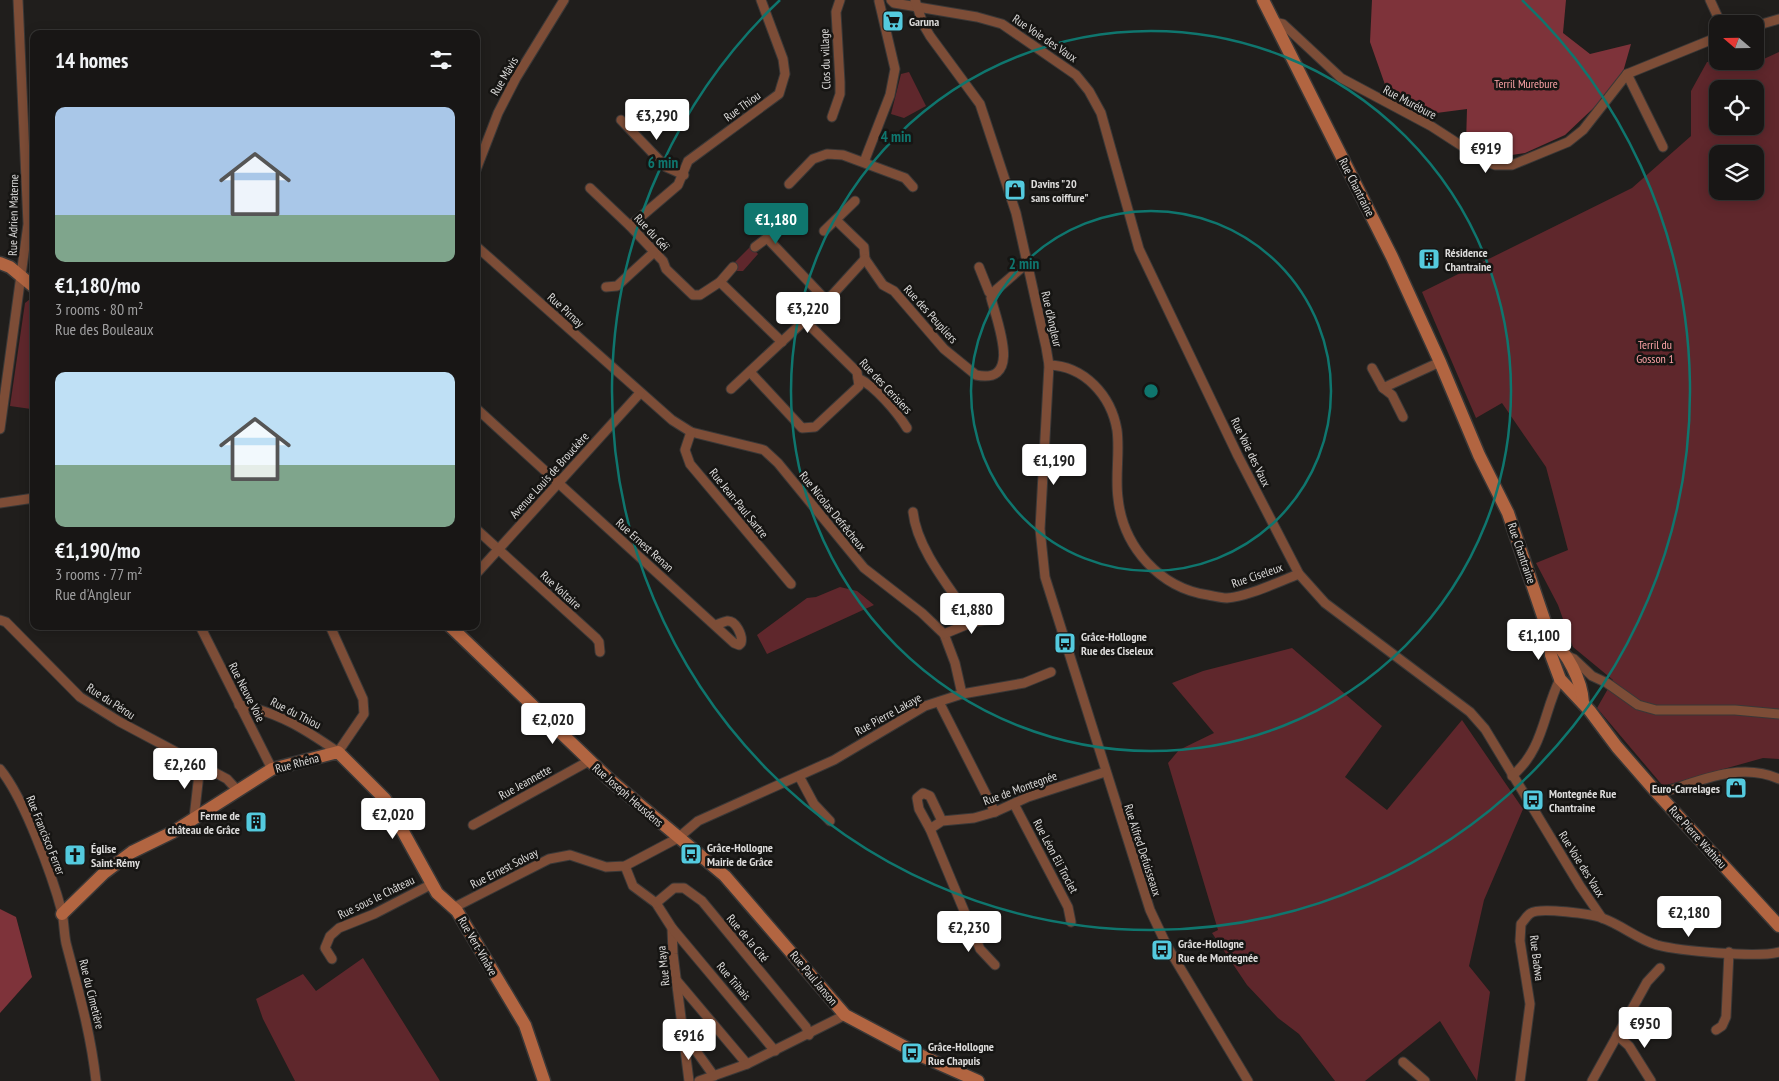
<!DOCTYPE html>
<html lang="en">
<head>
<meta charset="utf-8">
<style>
	body { margin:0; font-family:"PT Sans Narrow",sans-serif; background:#211f1e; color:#f1f3f6; height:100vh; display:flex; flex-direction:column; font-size:19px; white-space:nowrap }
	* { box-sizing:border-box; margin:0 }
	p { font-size:16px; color:#9f9fa0 }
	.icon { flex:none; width:28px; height:28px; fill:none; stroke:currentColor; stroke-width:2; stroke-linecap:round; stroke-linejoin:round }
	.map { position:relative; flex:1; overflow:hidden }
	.details { position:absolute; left:30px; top:30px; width:450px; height:600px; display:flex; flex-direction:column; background:#181615; border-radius:10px; box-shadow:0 2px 12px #0003,0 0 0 1px #363534 }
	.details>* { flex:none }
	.needle { width:32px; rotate:290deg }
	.tools { position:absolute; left:1709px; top:15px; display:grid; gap:10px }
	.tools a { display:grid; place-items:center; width:55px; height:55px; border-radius:10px; background:#181615; box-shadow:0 2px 12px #0003,0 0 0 1px #363534; font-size:25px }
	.price { position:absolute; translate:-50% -42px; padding:0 11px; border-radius:5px; background:#fff; color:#222; font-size:16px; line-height:32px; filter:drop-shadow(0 1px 2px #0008) }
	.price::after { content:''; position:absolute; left:50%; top:30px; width:15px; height:11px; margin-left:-8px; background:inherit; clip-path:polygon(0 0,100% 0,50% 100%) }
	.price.active { background:#0f766e; color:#fff }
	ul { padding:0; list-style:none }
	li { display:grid; align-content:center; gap:10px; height:265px; padding:0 25px }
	li span { display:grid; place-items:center; height:155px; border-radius:10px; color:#555 }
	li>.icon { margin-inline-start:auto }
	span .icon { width:90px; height:90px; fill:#fffc; stroke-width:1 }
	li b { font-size:21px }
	h2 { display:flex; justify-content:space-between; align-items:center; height:60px; padding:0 25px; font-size:21px }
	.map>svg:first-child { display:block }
	.green { fill:#5f272c; fill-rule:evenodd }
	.forest { fill:#7e333a }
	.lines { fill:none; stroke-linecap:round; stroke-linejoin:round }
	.street-casing { stroke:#3a3837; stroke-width:11 }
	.secondary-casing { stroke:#3a3837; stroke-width:15 }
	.street { stroke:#7d4d37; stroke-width:9 }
	.secondary { stroke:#b26541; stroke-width:12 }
	.ring { fill:none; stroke:#0f766e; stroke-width:2.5 }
	.labels { text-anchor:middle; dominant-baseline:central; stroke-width:5; stroke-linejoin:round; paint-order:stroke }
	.poi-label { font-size:12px; font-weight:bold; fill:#dcdbda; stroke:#161513; text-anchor:start }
	.street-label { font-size:12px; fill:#dcdbda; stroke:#161513 }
	.park-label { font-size:12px; fill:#fda3a7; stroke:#161513 }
	.centre { fill:#0f766e; stroke:#161513; stroke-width:2.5 }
	.ring-label { font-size:15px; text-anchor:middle; font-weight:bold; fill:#0f766e; stroke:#161513; stroke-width:5; stroke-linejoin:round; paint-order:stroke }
</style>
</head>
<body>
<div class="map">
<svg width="1779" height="1081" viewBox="0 0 1779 1081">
	<rect width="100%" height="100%" fill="#201e1c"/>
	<g class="green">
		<path d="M1779 52V759L1763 758 1663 786 1597 708 1613 680 1573 647 1558 605 1536 563 1568 550 1546 467 1502 403 1476 418 1422 292 1632 188 1691 136V91L1707 62 1755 63ZM1718 89H1755V126H1718ZM1718 154H1755V191H1718Z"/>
		<polygon points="909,72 926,106 904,118 891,114 901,74"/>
		<polygon points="751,246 758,254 743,271 737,271 732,265"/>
		<polygon points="34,296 34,428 31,409 10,406 25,303"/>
		<polygon points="840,587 857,591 874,605 767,654 757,635 807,598 816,597"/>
		<polygon points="1292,648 1382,726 1345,777 1387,810 1462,720 1523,809 1484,900 1469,966 1490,992 1477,1081 1440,1021 1365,1081 1335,1081 1299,1034 1278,1018 1247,985 1212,933 1218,930 1168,763 1179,750 1214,733 1172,683 1203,671"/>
		<polygon points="363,958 440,1081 295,1081 263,1019 256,999 303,974 316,991"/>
	</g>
	<g class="forest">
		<polygon points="1372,0 1566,0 1563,33 1590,54 1631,44 1623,72 1603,99 1565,135 1525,153 1492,158 1466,143 1467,109 1421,115 1389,96 1370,42"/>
		<polygon points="0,909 16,917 32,977 0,1013"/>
	</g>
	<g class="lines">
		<g class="street-casing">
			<g id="street">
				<polyline points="891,0 894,3 977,17 1002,24 1076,75 1089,91 1101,113 1139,249 1238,456 1299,574 1325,603 1470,712 1485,729 1580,886 1602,918"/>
				<polyline points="915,0 923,24 930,36 980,104 1016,213 1046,347 1049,365 1040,529 1045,577 1150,910 1167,946 1248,1081"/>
				<polyline points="1710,0 1721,24"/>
				<polyline points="1274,22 1283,24 1341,78 1431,126 1485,161 1495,165 1512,165 1568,142 1583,130 1627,74 1718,37"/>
				<polyline points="1755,26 1779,19"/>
				<polyline points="1627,74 1663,147"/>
				<polyline points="832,117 840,94 840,82 836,12 840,0"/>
				<polyline points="621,120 666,167 684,175"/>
				<polyline points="864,162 890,95 895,69 879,1"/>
				<polyline points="476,170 498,113 516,78 564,0"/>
				<polyline points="789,184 813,159 827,154 843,155 905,178 913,187"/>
				<polyline points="590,188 630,226 663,261 666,269 693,295 700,295 720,282 733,267"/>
				<polyline points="836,220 864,247 865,259"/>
				<polyline points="630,226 678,185 688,161 779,94 785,74 783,59 761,0"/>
				<polyline points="824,231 855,201"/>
				<polyline points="767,238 825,299"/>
				<polyline points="476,246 672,420 691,432 764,450 778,463 864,568 922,613 944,634 955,663 962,694"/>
				<polyline points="755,247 767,238 779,224"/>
				<path d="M865 259 883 285 894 291 944 349 976 375C1023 385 997 322 991 298L996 290 1026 264"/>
				<polyline points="979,267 989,292 993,296"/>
				<polyline points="720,282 782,342"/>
				<polyline points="606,287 617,286 653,253"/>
				<path d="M1049 365C1084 366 1111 395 1117 430 1120 452 1115 476 1118 498 1123 547 1160 588 1208 595 1214 596 1221 598 1227 598 1247 597 1280 581 1299 574"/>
				<polyline points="1372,368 1383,388 1440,362"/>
				<polyline points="750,372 802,428 815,427 859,386 857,372 804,320"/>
				<path d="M858 378C875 386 897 412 907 428"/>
				<polyline points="1383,388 1392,395 1403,417"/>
				<polyline points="731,389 834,293 865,259"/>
				<path d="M476 408 734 643 739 645 741 643C743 636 736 620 727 621 723 622 719 624 715 625"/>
				<polyline points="0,429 28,224 18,0"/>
				<polyline points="691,432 685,450 690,464 791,584"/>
				<polyline points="0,503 34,498"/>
				<path d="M913 512C917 550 952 590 973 622"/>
				<polyline points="476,529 596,638 599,642 600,652"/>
				<polyline points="476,574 640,393"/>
				<polyline points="0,620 6,622 80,697 120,722 227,779 237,790"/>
				<polyline points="200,626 272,769"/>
				<polyline points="944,634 973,622 994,619"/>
				<polyline points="1567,656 1574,659 1592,676 1607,683 1638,705 1656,710 1735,710 1779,714"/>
				<polyline points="939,702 995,812"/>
				<path d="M239 705C279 712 306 730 338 752L364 714 363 699 330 626"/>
				<path d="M0 769C24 798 52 875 62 912 64 922 64 933 66 943 78 989 91 1034 96 1081"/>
				<polyline points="799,776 814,804 830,821"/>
				<path d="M1512 776C1544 749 1543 713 1560 679"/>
				<path d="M1658 794C1697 782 1740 761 1779 779"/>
				<polyline points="1014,804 1068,907 1071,922"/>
				<polyline points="194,818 200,765"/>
				<polyline points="942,821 930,829 919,809 917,798 923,793 930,796 942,821 974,818 995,812 1028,797 1105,772"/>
				<polyline points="473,825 589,761"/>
				<polyline points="930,829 980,949 995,965"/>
				<polyline points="625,866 633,886 656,903 672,928 673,954 689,1081"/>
				<polyline points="656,903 674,888 684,888 702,901 806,1027 809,1035"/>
				<polyline points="453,908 549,859 570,855 606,867 625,866 678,838 698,821 834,760 925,706 962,694 1024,683 1051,672"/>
				<polyline points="672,928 775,1051"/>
				<polyline points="332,959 325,948 330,936 339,928 374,914 432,884"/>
				<polyline points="677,981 747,1064"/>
				<polyline points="1716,1030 1722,1026 1726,1017 1729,952"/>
				<polyline points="684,1034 714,1076"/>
				<polyline points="1617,1035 1629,1046 1651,1081"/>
				<polyline points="1403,1062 1425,1081"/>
				<polyline points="699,1081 747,1064 845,1015"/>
				<path d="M1520 1081 1530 1004 1520 941 1521 924C1524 921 1527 915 1531 913 1540 907 1592 914 1602 918 1622 925 1637 939 1657 945 1680 951 1757 958 1779 952"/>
				<polyline points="1592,1081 1647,982 1660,968"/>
			</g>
		</g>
		<g class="secondary-casing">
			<g id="secondary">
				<polyline points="1263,0 1392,257 1440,362 1479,455 1508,513 1550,637 1551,655 1560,679 1590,711 1617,747 1658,794 1779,926"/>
				<polyline points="0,263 10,267 34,287"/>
				<polyline points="450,626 609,779 725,876 845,1015 924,1057 978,1081"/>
				<path d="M1550 637C1567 653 1582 680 1583 703"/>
				<polyline points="62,914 104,873 132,852 173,832 272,769 338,752 385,799 437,893 457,911 525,1025 544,1081"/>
			</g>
		</g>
		<use href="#street" class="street"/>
		<use href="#secondary" class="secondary"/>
	</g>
	<g class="ring">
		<circle cx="1151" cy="391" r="180"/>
		<circle cx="1151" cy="391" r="360"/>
		<path d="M1522 0A539 539 0 1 1 780 0"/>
	</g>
	<defs>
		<g id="supermarket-square" transform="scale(1.125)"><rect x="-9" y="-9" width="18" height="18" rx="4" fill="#54cade" stroke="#161513"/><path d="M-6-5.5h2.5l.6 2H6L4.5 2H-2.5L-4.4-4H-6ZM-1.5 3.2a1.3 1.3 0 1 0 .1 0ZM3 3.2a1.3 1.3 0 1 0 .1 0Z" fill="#111"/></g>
		<g id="shop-square" transform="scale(1.125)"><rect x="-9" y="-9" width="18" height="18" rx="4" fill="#54cade" stroke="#161513"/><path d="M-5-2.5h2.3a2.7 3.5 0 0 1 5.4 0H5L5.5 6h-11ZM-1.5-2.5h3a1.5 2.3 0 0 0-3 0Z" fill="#111"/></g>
		<g id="building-square" transform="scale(1.125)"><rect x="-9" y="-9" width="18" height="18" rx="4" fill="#54cade" stroke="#161513"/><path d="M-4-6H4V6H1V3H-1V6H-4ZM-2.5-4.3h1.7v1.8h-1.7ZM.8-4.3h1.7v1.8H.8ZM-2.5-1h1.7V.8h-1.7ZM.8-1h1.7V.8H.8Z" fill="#111"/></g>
		<g id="bus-square" transform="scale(1.125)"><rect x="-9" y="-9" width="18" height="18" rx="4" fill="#54cade" stroke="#161513"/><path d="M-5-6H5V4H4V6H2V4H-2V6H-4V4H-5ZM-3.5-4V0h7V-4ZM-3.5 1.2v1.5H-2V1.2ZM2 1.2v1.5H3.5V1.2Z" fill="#111"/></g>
		<g id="church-square" transform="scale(1.125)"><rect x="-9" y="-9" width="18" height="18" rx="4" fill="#54cade" stroke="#161513"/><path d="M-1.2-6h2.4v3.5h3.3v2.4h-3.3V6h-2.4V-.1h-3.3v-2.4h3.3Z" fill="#111"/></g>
	</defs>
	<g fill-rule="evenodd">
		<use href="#supermarket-square" x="893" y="21"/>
		<use href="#shop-square" x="1015" y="190"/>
		<use href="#building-square" x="1429" y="259"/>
		<use href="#bus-square" x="1065" y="643"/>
		<use href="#shop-square" x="1736" y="788"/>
		<use href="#bus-square" x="1533" y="800"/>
		<use href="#building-square" x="256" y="822"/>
		<use href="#bus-square" x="691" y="854"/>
		<use href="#church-square" x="75" y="855"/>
		<use href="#bus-square" x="1162" y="950"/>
		<use href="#bus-square" x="912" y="1053"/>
	</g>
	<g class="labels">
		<g class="poi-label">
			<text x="909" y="21">Garuna</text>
			<text x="1031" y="183">Davins "20<tspan x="1031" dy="14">sans coiffure"</tspan></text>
			<text x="1445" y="252">Résidence<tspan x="1445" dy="14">Chantraine</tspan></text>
			<text x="1081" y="636">Grâce-Hollogne<tspan x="1081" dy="14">Rue des Ciseleux</tspan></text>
			<text x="1720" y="788" text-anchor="end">Euro-Carrelages</text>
			<text x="1549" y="793">Montegnée Rue<tspan x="1549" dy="14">Chantraine</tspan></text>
			<text x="240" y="815" text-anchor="end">Ferme de<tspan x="240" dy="14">château de Grâce</tspan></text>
			<text x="707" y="847">Grâce-Hollogne<tspan x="707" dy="14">Mairie de Grâce</tspan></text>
			<text x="91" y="848">Église<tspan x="91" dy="14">Saint-Rémy</tspan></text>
			<text x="1178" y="943">Grâce-Hollogne<tspan x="1178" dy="14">Rue de Montegnée</tspan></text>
			<text x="928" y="1046">Grâce-Hollogne<tspan x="928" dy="14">Rue Chapuis</tspan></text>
		</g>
		<g class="street-label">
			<text transform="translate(1045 38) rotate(34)">Rue Voie des Vaux</text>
			<text transform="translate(825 59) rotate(-92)">Clos du village</text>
			<text transform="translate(504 76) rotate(-60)">Rue Mâvis</text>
			<text transform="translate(1410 102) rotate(28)">Rue Murébure</text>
			<text transform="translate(742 106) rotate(-36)">Rue Thiou</text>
			<text transform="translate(1357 187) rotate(63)">Rue Chantraine</text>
			<text transform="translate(13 215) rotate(-89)">Rue Adrien Materne</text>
			<text transform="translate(652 232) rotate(47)">Rue du Géï</text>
			<text transform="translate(566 310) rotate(42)">Rue Pirnay</text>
			<text transform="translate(931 314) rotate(48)">Rue des Peupliers</text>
			<text transform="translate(1052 319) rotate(77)">Rue d'Angleur</text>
			<text transform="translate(886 386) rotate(47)">Rue des Cerisiers</text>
			<text transform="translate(1251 452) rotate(64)">Rue Voie des Vaux</text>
			<text transform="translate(549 475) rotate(-48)">Avenue Louis de Brouckère</text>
			<text transform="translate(739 503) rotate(51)">Rue Jean-Paul Sartre</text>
			<text transform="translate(833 511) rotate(51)">Rue Nicolas Defrêcheux</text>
			<text transform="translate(645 545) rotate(42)">Rue Ernest Renan</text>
			<text transform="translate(1522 553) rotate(71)">Rue Chantraine</text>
			<text transform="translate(1257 575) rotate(-19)">Rue Ciseleux</text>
			<text transform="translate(561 590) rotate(42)">Rue Voltaire</text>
			<text transform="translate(247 692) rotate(63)">Rue Neuve Voie</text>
			<text transform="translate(111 701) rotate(33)">Rue du Pérou</text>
			<text transform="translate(296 713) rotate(27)">Rue du Thiou</text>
			<text transform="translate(888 714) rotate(-29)">Rue Pierre Lakaye</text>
			<text transform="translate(297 763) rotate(-15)">Rue Rhéna</text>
			<text transform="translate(525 782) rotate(-29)">Rue Jeannette</text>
			<text transform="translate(1020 788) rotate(-20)">Rue de Montegnée</text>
			<text transform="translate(628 795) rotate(41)">Rue Joseph Heusdens</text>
			<text transform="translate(46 835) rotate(68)">Rue Francisco Ferrer</text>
			<text transform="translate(1698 837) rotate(48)">Rue Pierre Wathieu</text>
			<text transform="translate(1143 850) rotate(72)">Rue Alfred Defuisseaux</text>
			<text transform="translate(1056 856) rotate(62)">Rue Léon Eli Troclet</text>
			<text transform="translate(1582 864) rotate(58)">Rue Voie des Vaux</text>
			<text transform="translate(504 868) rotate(-27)">Rue Ernest Solvay</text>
			<text transform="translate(376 897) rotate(-26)">Rue sous le Château</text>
			<text transform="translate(748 938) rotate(50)">Rue de la Cité</text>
			<text transform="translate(478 946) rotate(60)">Rue Vert-Vinâve</text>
			<text transform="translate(1537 958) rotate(83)">Rue Badwa</text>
			<text transform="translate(663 966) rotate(-96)">Rue Maya</text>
			<text transform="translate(814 978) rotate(50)">Rue Paul Janson</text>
			<text transform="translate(734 981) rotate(50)">Rue Trihais</text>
			<text transform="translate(92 994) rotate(76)">Rue du Cimetière</text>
		</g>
		<g class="park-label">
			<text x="1526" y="83">Terril Murebure</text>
			<text x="1655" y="344">Terril du<tspan x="1655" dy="14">Gosson 1</tspan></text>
		</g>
	</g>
	<circle cx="1151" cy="391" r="8" class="centre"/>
	<g class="ring-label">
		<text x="896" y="142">4 min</text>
		<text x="663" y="168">6 min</text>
		<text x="1024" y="269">2 min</text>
	</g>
</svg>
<div class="tools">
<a><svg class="needle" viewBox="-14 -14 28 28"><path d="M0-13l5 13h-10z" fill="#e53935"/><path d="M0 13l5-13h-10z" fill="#9f9fa0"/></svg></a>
<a><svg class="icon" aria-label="locate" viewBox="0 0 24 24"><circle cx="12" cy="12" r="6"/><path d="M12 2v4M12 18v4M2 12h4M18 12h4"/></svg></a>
<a><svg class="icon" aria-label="layers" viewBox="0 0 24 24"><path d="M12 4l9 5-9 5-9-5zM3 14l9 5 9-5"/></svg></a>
</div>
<b class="price" style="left:657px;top:141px">€3,290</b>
<b class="price" style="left:1486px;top:174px">€919</b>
<b class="price active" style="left:776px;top:245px">€1,180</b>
<b class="price" style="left:808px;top:334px">€3,220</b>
<b class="price" style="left:1054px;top:486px">€1,190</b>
<b class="price" style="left:972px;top:635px">€1,880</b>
<b class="price" style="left:1539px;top:661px">€1,100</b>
<b class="price" style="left:553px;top:745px">€2,020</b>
<b class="price" style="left:185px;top:790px">€2,260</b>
<b class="price" style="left:393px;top:840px">€2,020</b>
<b class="price" style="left:1689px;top:938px">€2,180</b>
<b class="price" style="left:969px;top:953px">€2,230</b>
<b class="price" style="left:1645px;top:1049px">€950</b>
<b class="price" style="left:689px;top:1061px">€916</b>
<section class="details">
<h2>14 homes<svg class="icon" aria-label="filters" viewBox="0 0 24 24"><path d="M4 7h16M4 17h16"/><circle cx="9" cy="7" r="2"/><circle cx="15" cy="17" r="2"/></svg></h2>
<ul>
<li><span style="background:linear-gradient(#a9c7e8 70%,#7fa58c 0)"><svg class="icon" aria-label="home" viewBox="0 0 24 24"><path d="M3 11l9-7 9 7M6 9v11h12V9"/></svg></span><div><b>€1,180/mo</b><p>3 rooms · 80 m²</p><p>Rue des Bouleaux</p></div></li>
<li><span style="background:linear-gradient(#bfe0f5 60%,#7fa58c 0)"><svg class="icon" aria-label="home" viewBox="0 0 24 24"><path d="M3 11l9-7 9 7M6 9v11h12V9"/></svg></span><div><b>€1,190/mo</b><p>3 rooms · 77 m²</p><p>Rue d'Angleur</p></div></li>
</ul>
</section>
</div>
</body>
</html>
